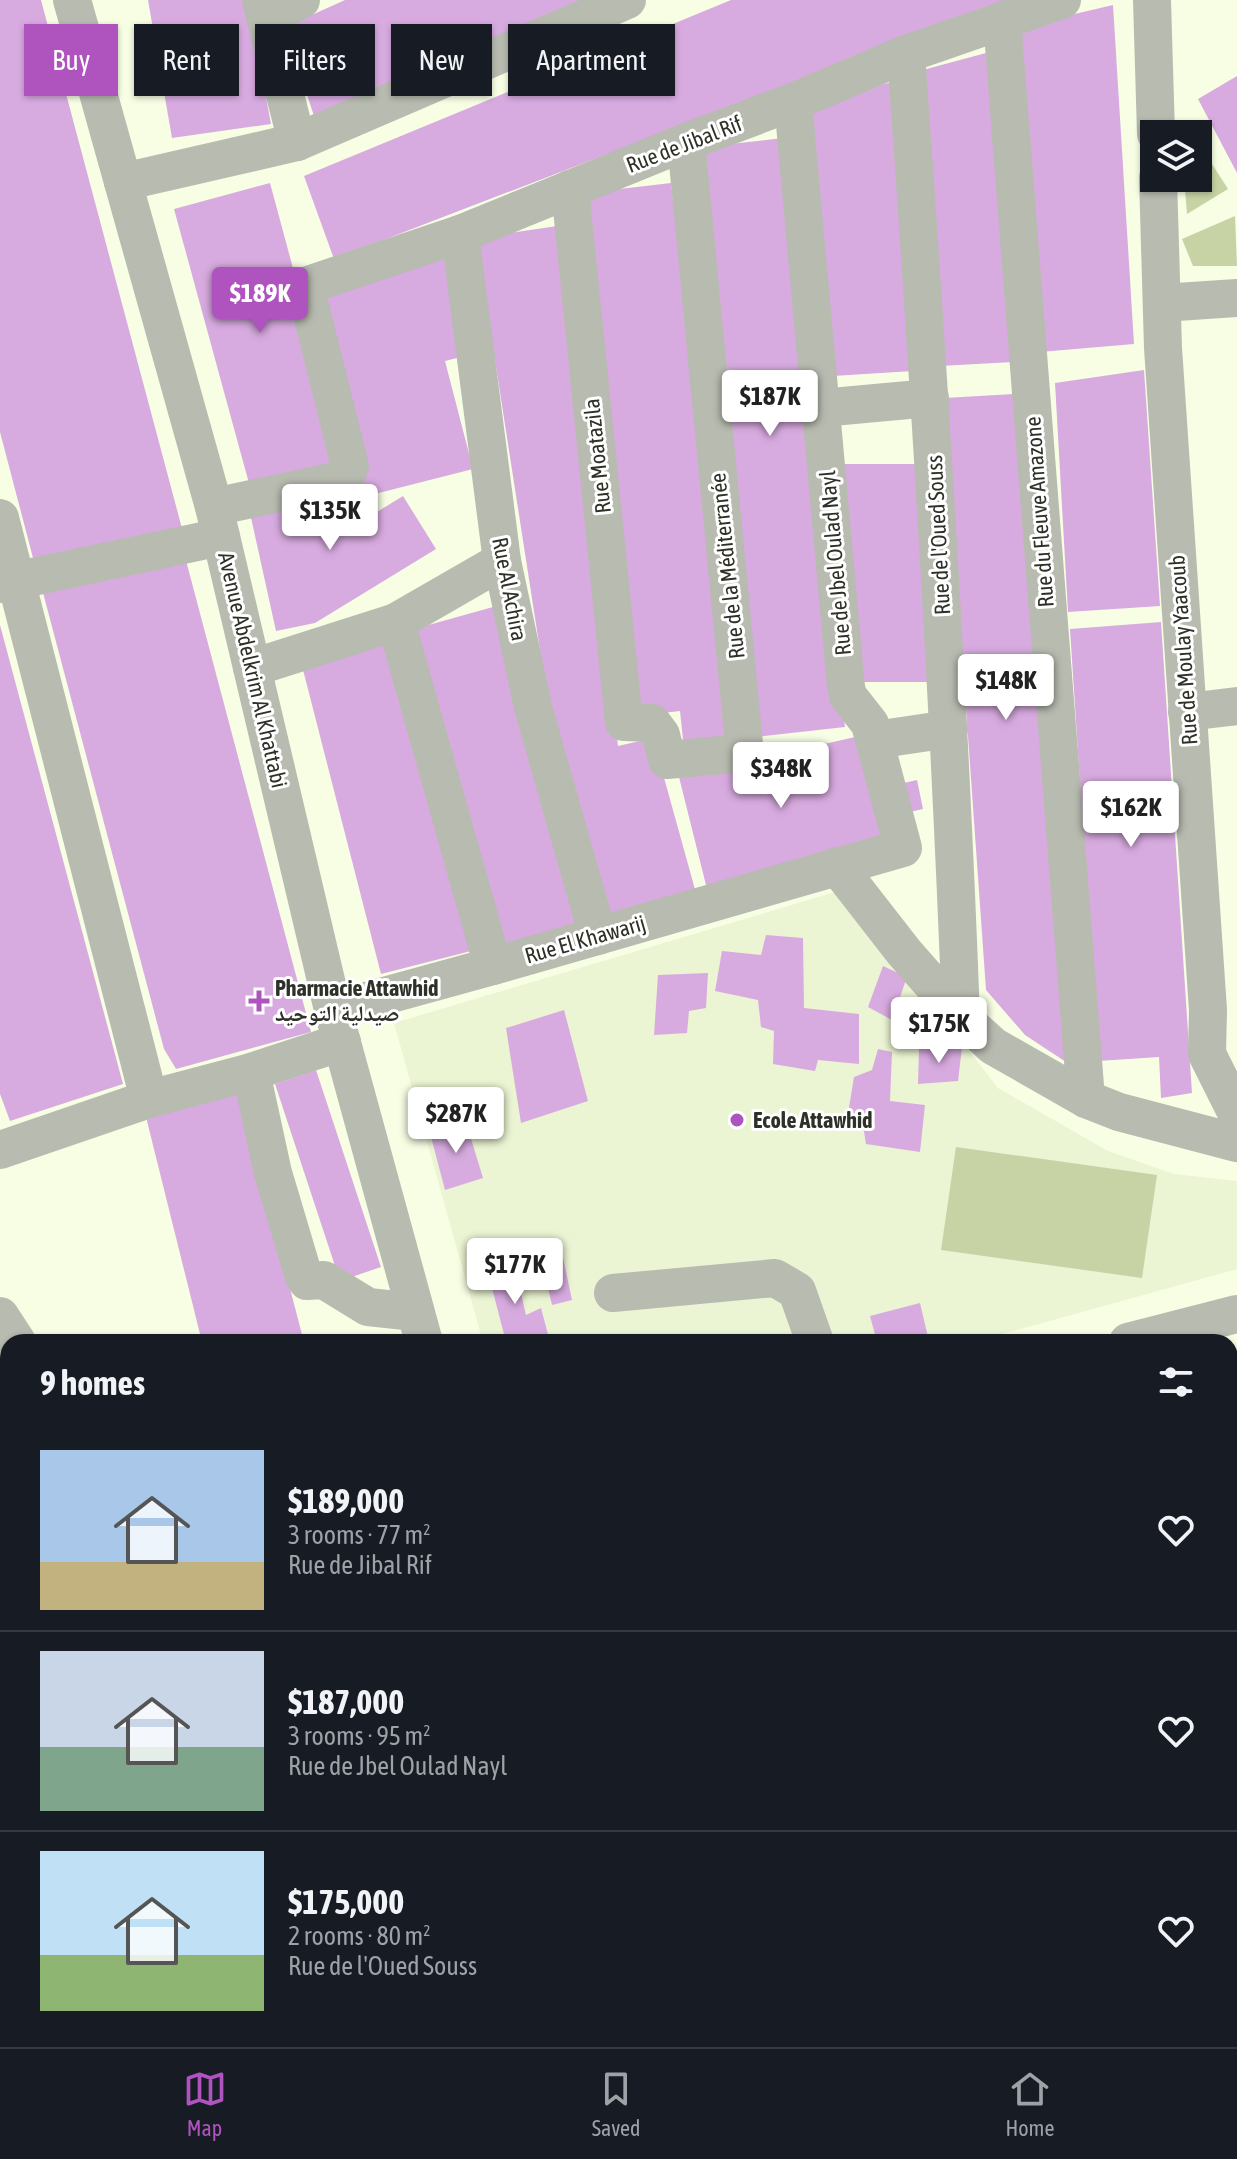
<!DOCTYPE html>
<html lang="en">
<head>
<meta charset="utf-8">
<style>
	body { margin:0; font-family:"Asap Condensed","Noto Naskh Arabic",sans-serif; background:#242831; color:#f1f3f6; height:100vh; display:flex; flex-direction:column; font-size:30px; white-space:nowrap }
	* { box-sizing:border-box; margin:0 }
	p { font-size:26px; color:#9ea1a6 }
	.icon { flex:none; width:44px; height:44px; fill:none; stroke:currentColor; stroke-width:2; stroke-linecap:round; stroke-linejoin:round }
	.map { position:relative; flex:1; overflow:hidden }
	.side { position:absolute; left:0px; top:1334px; width:1238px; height:714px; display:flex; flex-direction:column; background:#171b24; border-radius:24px 24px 0 0; box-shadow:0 2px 6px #0004 }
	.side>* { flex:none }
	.hud { position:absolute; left:24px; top:24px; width:800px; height:72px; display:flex; gap:16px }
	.buttons { position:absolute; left:1140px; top:120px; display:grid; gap:16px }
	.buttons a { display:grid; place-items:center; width:72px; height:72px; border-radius:0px; background:#171b24; box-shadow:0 2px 6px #0004; font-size:40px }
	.price { position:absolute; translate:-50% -68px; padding:0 18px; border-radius:8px; background:#fff; color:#222; font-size:26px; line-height:52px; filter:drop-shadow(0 2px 4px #0008) }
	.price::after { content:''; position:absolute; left:50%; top:48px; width:24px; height:18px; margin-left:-12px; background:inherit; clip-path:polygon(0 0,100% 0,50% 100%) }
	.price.selected { background:#af54bf; color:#fff }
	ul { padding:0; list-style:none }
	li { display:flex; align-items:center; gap:24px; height:200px; padding:0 40px }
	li+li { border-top:2px solid #363941 }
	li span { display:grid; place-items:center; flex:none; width:224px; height:160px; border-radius:0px; color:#555 }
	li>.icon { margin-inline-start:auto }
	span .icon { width:96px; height:96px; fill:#fffc; stroke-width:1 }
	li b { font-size:34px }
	h2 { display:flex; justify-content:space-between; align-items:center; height:96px; padding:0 40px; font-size:34px }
	.tag { padding:0 28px; border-radius:0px; background:#171b24; box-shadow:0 2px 6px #0004; font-size:28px; line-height:72px }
	.tag.selected { background:#af54bf; color:#fff }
	.menu { display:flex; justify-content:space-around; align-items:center; height:112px; border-top:2px solid #363941; background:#171b24; font-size:22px; color:#9ea1a6 }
	.menu a { display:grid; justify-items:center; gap:4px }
	.menu .selected { color:#af54bf }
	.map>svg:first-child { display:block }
	.built { fill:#ebf4d3 }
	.green { fill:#c7d3a5 }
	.building { fill:#d8abe0 }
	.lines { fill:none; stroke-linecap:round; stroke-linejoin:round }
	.minor { stroke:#b8bbb0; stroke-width:38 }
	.major { stroke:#818773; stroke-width:44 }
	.rail-casing { stroke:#707465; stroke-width:9 }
	.rail { stroke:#fff; stroke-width:6; stroke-dasharray:18; stroke-linecap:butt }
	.poi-dot { fill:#af54bf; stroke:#fff; stroke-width:3 }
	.labels { text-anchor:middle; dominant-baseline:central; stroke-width:6; stroke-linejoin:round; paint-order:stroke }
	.street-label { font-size:22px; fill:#2e3127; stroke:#fff }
	.poi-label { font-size:22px; font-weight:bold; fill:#2e3127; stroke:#fff; text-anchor:start }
</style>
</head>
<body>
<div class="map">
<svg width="1237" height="2047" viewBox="0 0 1237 2047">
	<rect width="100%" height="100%" fill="#f7fee4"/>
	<polygon class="built" points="849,888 878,934 998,1088 1108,1151 1174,1174 1237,1181 1237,1269 974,1342 483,1342 394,1023"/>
	<g class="green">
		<polygon points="1198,142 1228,189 1187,214 1184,178 1198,178"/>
		<polygon points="1235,216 1237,266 1193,266 1182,239"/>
		<polygon points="956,1147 1157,1175 1142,1278 941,1250"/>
		<polygon points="1237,1894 1237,2047 985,2047 983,2040 1230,2040 1230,1896"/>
	</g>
	<g class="building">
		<polygon points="0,0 41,0 184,536 37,573 0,432"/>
		<polygon points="148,0 248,0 271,124 172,138"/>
		<polygon points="345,0 580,0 314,116 285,27"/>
		<polygon points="731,0 1008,0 334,259 304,176"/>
		<polygon points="1113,5 1134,344 1040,352 1019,27"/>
		<polygon points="986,53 1013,362 940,366 919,71"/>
		<polygon points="1237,76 1237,173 1198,99"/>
		<polygon points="892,82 913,371 833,376 810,103"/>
		<polygon points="783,138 845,727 756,737 695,148"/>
		<polygon points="270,183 345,461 250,487 174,209"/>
		<polygon points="671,183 734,743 684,749 680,711 636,716 577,194"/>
		<polygon points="564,225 618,746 653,738 696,893 605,917 547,695 476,238"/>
		<polygon points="448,258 473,354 445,361 473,469 363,497 311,293"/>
		<polygon points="1144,370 1160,606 1068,612 1055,383"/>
		<polygon points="1014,394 1072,1066 1025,1035 986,990 944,398"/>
		<polygon points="836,464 919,464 932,682 857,682"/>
		<polygon points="336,485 359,523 403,496 436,549 315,623 276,631 248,504"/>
		<polygon points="184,553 311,1032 176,1069 164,1049 42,589"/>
		<polygon points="493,607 582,927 504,949 414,629"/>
		<polygon points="1161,622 1192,1093 1161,1098 1159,1057 1098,1061 1070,629"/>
		<polygon points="0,625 123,1084 10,1121 0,1094"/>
		<polygon points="389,635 471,951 381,974 300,658"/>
		<polygon points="855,737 889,834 707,889 679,777"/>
		<polygon points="917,780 923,809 901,814 895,785"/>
		<polygon points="766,935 803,938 804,1008 859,1014 859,1064 818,1060 815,1071 773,1064 774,1031 761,1027 758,1000 715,991 722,951 761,955"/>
		<polygon points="883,966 907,977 892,1020 868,1007"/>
		<polygon points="708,973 706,1008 689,1011 687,1033 654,1035 658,975"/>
		<polygon points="564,1010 588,1101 521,1123 506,1028"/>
		<polygon points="962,1047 958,1081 918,1084 919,1049"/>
		<polygon points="878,1049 892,1052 890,1101 925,1105 920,1152 866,1144 863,1125 846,1126 854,1077 872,1070"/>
		<polygon points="316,1070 381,1267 340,1281 275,1084"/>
		<polygon points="239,1094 304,1342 202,1342 146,1117"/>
		<polygon points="465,1119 483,1178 445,1190 430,1133"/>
		<polygon points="561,1248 572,1300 552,1305 540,1253"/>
		<polygon points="513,1259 526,1315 541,1308 550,1342 506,1342 486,1265"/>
		<polygon points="920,1303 928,1337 912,1342 877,1342 870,1316"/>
		<rect x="609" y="1339" width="183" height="3"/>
		<polygon points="0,1580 8,1590 8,1761 0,1755"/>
		<polygon points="1235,1597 1237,1744 1230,1746 1230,1599"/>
		<polygon points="0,1792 8,1800 8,1910 0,1913"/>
		<polygon points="7,1951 8,2040 38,2040 40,2047 0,2047 0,1953"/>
		<polygon points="53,2040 127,2040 131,2047 56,2047"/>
	</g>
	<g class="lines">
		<g class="minor">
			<polyline points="72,0 214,507 333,1010 424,1342"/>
			<polyline points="261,0 297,142"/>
			<polyline points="1152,0 1156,134"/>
			<polyline points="265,17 301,0"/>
			<polyline points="1002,20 1086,1099"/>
			<path d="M906 54C929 375 949 696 961 1017"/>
			<polyline points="1158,178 1163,348 1208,1010 1207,1054 1237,1114"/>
			<polyline points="123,182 297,142 627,0"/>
			<polyline points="570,189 624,722 652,723 661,735 667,760 733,754 744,744 686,142"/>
			<polyline points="460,234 502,561 533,707 598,936"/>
			<polyline points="1162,303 1237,298"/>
			<polyline points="821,408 930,398"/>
			<polyline points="214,507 335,481 348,472 350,466 305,286 460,234 686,142 793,102 906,54 1062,0"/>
			<polyline points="0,518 149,1099"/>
			<polyline points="0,584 221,537"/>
			<polyline points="396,622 502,561"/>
			<polyline points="252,668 396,622 493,966"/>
			<polyline points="1187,712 1237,706"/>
			<polyline points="875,740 949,729"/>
			<polyline points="837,866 904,952 961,1017 993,1046 1086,1099 1119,1112 1237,1143"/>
			<polyline points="333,1010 493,966 903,848 870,724 848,696 846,687 793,102"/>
			<polyline points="251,1072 273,1173 304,1277 307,1281 324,1280 368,1307 415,1312"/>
			<polyline points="0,1150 149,1099 251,1072 342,1042"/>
			<polyline points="613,1293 775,1278 797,1291 815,1342"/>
			<polyline points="0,1316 17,1342"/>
			<polyline points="1128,1342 1237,1314"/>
			<polyline points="1230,1554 1237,1580"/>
			<polyline points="0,1776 8,1783"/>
			<polyline points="0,1930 8,1927"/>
		</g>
		<g class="major">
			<polyline points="1230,1827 1237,1824"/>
			<polyline points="1230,1877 1237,1874"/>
			<polyline points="455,2047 479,2040"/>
			<polyline points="666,2047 689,2040"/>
		</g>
		<g class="rail-casing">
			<g id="rail">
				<polyline points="0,1451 8,1464"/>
				<polyline points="0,1483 8,1495"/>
				<polyline points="675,2040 690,2047"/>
				<polyline points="707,2040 721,2047"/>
			</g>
		</g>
		<use href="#rail" class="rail"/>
	</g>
	<g class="poi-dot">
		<path d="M255 989h8v8h8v8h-8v8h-8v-8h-8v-8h8z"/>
		<circle cx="737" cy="1120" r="8"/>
	</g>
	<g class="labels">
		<g class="street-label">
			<text transform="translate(684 144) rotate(-21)">Rue de Jibal Rif</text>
			<text transform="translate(597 456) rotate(-96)">Rue Moatazila</text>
			<text transform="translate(1039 512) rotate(-94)">Rue du Fleuve Amazone</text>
			<text transform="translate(938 535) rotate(-93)">Rue de l'Oued Souss</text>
			<text transform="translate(835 563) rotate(-95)">Rue de Jbel Oulad Nayl</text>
			<text transform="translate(727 566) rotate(-96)">Rue de la Méditerranée</text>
			<text transform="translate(510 589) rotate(79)">Rue Al Achira</text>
			<text transform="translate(1183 650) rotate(-94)">Rue de Moulay Yaacoub</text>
			<text transform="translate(253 670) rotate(77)">Avenue Abdelkrim Al Khattabi</text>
			<text transform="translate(585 939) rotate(-16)">Rue El Khawarij</text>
		</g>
		<g class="poi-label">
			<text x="275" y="988">Pharmacie Attawhid<tspan x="275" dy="25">صيدلية التوحيد</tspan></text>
			<text x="753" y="1120">Ecole Attawhid</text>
		</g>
	</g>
</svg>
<div class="buttons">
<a><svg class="icon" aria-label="layers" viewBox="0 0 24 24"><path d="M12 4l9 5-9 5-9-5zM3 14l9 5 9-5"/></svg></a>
</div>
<b class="price selected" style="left:260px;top:335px">$189K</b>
<b class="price" style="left:770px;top:438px">$187K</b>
<b class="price" style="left:330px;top:552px">$135K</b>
<b class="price" style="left:1006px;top:722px">$148K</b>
<b class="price" style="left:781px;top:810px">$348K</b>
<b class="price" style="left:1131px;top:849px">$162K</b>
<b class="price" style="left:939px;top:1065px">$175K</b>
<b class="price" style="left:456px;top:1155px">$287K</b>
<b class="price" style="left:515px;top:1306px">$177K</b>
<div class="hud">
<a class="tag selected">Buy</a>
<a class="tag">Rent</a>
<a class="tag">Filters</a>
<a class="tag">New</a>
<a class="tag">Apartment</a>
</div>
<section class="side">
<h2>9 homes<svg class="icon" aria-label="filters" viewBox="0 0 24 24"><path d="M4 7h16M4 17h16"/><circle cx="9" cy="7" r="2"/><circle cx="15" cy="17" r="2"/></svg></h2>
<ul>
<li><span style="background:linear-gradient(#a9c7e8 70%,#c2b280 0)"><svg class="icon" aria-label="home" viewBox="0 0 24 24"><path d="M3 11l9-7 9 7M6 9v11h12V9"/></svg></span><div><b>$189,000</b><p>3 rooms · 77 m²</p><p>Rue de Jibal Rif</p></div><svg class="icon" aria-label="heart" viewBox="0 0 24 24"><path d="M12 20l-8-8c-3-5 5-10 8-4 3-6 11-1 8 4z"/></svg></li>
<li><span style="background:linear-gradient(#c9d6e8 60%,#7fa58c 0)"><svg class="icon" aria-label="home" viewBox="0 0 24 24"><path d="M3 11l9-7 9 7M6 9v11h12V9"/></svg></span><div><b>$187,000</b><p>3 rooms · 95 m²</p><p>Rue de Jbel Oulad Nayl</p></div><svg class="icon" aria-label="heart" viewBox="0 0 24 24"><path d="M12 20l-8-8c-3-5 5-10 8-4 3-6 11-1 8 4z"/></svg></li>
<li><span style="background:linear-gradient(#bfe0f5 65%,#8fb573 0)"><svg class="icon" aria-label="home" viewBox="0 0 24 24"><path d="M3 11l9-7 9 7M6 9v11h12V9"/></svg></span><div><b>$175,000</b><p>2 rooms · 80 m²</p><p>Rue de l'Oued Souss</p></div><svg class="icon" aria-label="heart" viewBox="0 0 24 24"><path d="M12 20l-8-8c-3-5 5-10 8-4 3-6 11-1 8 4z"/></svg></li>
</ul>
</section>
</div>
<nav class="menu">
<a class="selected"><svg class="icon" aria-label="map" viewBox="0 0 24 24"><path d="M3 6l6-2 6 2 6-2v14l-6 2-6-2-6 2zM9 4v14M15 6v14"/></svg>Map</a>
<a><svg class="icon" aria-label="saved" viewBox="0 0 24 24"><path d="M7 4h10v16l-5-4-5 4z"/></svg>Saved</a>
<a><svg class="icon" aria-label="home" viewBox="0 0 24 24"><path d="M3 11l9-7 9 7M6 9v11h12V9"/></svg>Home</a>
</nav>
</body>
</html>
